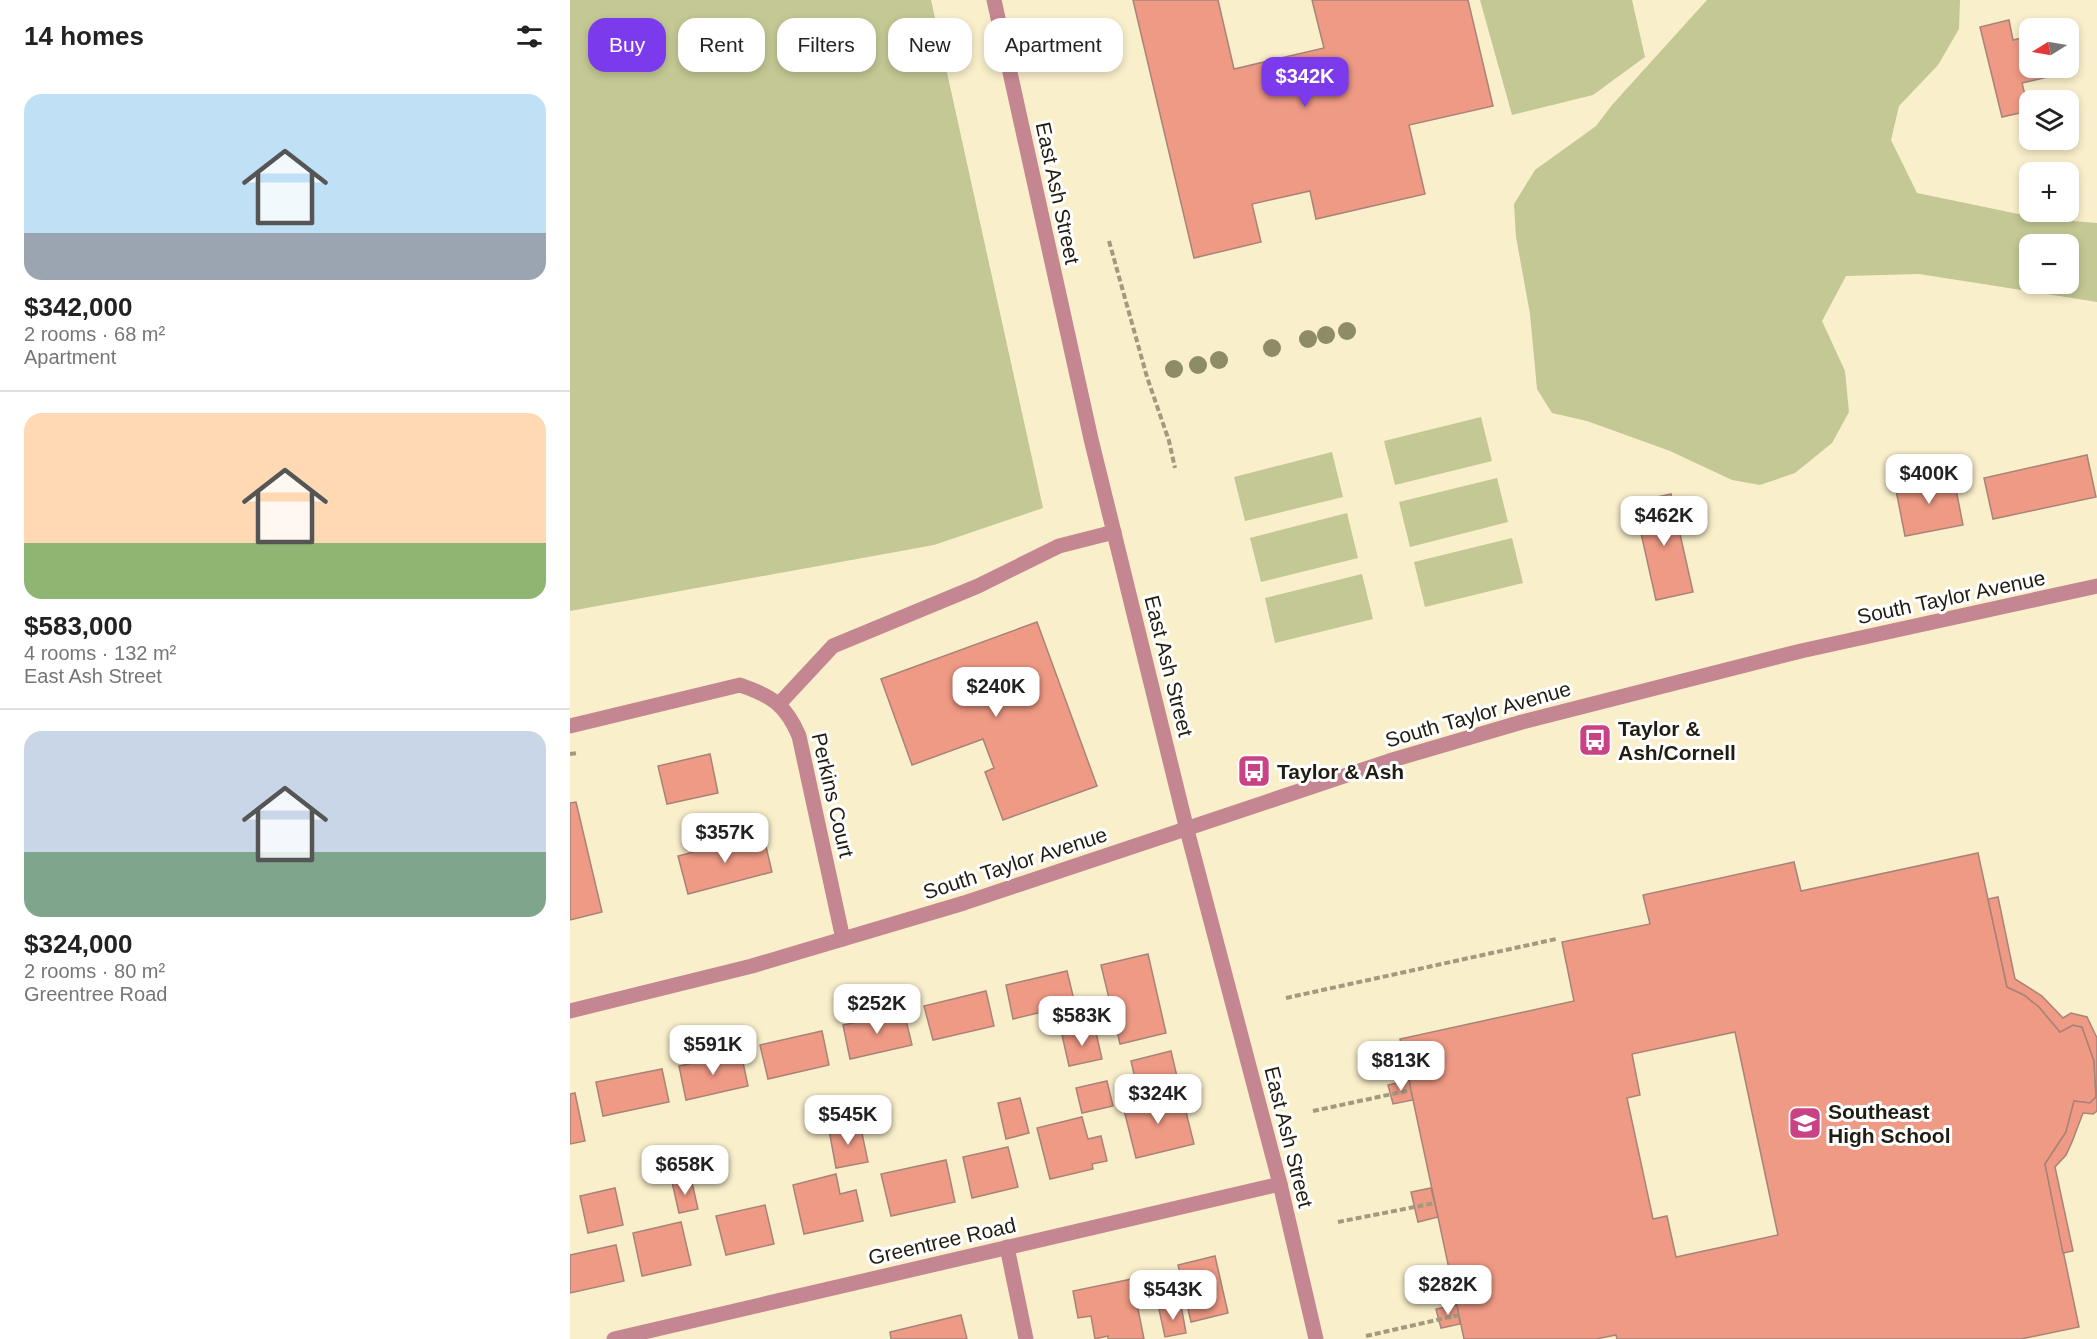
<!DOCTYPE html>
<html lang="en">
<head>
<meta charset="utf-8">
<style>
	body { margin:0; font-family:Arial,sans-serif; background:#f2f2f2; color:#222; height:100vh; display:flex; flex-direction:column; font-size:22px; white-space:nowrap }
	* { box-sizing:border-box; margin:0 }
	p { font-size:20px; color:#767676 }
	.icon { flex:none; width:33px; height:33px; fill:none; stroke:currentColor; stroke-width:2; stroke-linecap:round; stroke-linejoin:round }
	.map { position:relative; flex:1; overflow:hidden }
	.details { display:flex; flex-direction:column; background:#fff; width:570px }
	.details>* { flex:none }
	.banner { position:absolute; left:18px; top:18px; width:570px; height:54px; display:flex; gap:12px }
	.needle { width:39px; rotate:259deg }
	.tools { position:absolute; left:1449px; top:18px; display:grid; gap:12px }
	.tools a { display:grid; place-items:center; width:60px; height:60px; border-radius:12px; background:#fff; box-shadow:0 3px 9px #0003; font-size:30px }
	.price { position:absolute; translate:-50% -51px; padding:0 14px; border-radius:12px; background:#fff; color:#222; font-size:20px; line-height:39px; filter:drop-shadow(0 2px 3px #0008) }
	.price::after { content:''; position:absolute; left:50%; top:36px; width:18px; height:14px; margin-left:-9px; background:inherit; clip-path:polygon(0 0,100% 0,50% 100%) }
	.price.selected { background:#7c3aed; color:#fff }
	ul { padding:0; list-style:none }
	li { display:grid; align-content:center; gap:12px; height:318px; padding:0 24px }
	li+li { border-top:2px solid #e0e0e0 }
	li span { display:grid; place-items:center; height:186px; border-radius:18px; color:#555 }
	li>.icon { margin-inline-start:auto }
	span .icon { width:108px; height:108px; fill:#fffc; stroke-width:1 }
	li b { font-size:26px }
	h2 { display:flex; justify-content:space-between; align-items:center; height:72px; padding:0 24px; font-size:26px }
	.tag { padding:0 21px; border-radius:18px; background:#fff; box-shadow:0 3px 9px #0003; font-size:21px; line-height:54px }
	.tag.selected { background:#7c3aed; color:#fff }
	main { display:flex; flex:1; min-height:0 }
	.map>svg:first-child { display:block }
	.green { fill:#c3c894; fill-rule:evenodd }
	.building { fill:#ef9a85; stroke:#a88379; stroke-width:1.5; fill-rule:evenodd }
	.lines { fill:none; stroke-linecap:round; stroke-linejoin:round }
	.path { stroke:#a2997f; stroke-width:4; stroke-dasharray:6 3; stroke-linecap:butt }
	.minor { stroke:#c48791; stroke-width:15 }
	.tree { fill:#8e8b67 }
	.labels { text-anchor:middle; dominant-baseline:central; stroke-width:6; stroke-linejoin:round; paint-order:stroke }
	.street-label { font-size:21px; fill:#211d10; stroke:#fff }
	.poi-label { font-size:21px; font-weight:bold; fill:#211d10; stroke:#fff; text-anchor:start }
</style>
</head>
<body>
<main>
<section class="details">
<h2>14 homes<svg class="icon" aria-label="filters" viewBox="0 0 24 24"><path d="M4 7h16M4 17h16"/><circle cx="9" cy="7" r="2"/><circle cx="15" cy="17" r="2"/></svg></h2>
<ul>
<li><span style="background:linear-gradient(#bfe0f5 75%,#9aa5b1 0)"><svg class="icon" aria-label="home" viewBox="0 0 24 24"><path d="M3 11l9-7 9 7M6 9v11h12V9"/></svg></span><div><b>$342,000</b><p>2 rooms · 68 m²</p><p>Apartment</p></div></li>
<li><span style="background:linear-gradient(#ffd9b3 70%,#8fb573 0)"><svg class="icon" aria-label="home" viewBox="0 0 24 24"><path d="M3 11l9-7 9 7M6 9v11h12V9"/></svg></span><div><b>$583,000</b><p>4 rooms · 132 m²</p><p>East Ash Street</p></div></li>
<li><span style="background:linear-gradient(#c9d6e8 65%,#7fa58c 0)"><svg class="icon" aria-label="home" viewBox="0 0 24 24"><path d="M3 11l9-7 9 7M6 9v11h12V9"/></svg></span><div><b>$324,000</b><p>2 rooms · 80 m²</p><p>Greentree Road</p></div></li>
</ul>
</section>
<div class="map">
<svg width="1527" height="1339" viewBox="0 0 1527 1339">
	<rect width="100%" height="100%" fill="#faefcb"/>
	<g class="green">
		<polygon points="0,0 361,0 473,508 364,545 0,611"/>
		<polygon points="910,0 1062,0 1075,57 1023,95 942,115"/>
		<path d="M1137 0H1390L1389 29 1368 65 1329 106 1321 140 1347 193 1468 218 1527 223V302L1349 274 1276 276 1252 321 1275 371 1279 412 1262 443 1225 473 1190 485 1162 480 1100 451 1017 421 982 413 967 389 960 314 946 237 944 204 965 170 1026 126 1042 105ZM1498 244V284H1460V244Z"/>
		<polygon points="911,417 922,461 825,485 814,441"/>
		<polygon points="762,452 773,497 675,521 664,477"/>
		<polygon points="927,478 938,522 840,547 829,502"/>
		<polygon points="777,513 788,558 691,582 680,538"/>
		<polygon points="942,538 953,583 855,607 844,562"/>
		<polygon points="792,574 803,619 705,643 695,598"/>
	</g>
	<g class="building">
		<polygon points="563,0 648,0 664,69 754,48 742,0 898,0 923,106 839,125 855,194 746,219 740,191 682,204 691,242 624,258"/>
		<polygon points="1439,20 1443,40 1460,36 1460,68 1484,68 1486,75 1452,83 1459,111 1432,117 1410,27"/>
		<polygon points="1517,455 1526,497 1423,519 1414,478"/>
		<polygon points="1383,474 1393,525 1335,536 1325,485"/>
		<polygon points="1101,494 1123,592 1086,600 1064,502"/>
		<polygon points="467,622 527,786 433,820 415,772 424,768 413,739 342,765 311,679"/>
		<polygon points="140,754 148,793 97,804 88,766"/>
		<polygon points="6,802 32,912 0,920 0,803"/>
		<polygon points="193,834 202,872 118,894 108,856"/>
		<path d="M1408 853 1437 987 1454 995 1469 1007 1490 1032 1503 1025 1512 1027 1524 1061 1526 1097 1520 1103 1504 1101 1496 1132 1475 1164 1509 1327 1451 1339H1047L1046 1335 1026 1339H894L830 1039 1004 1001 992 942 1080 924 1073 895 1224 862 1231 891ZM1165 1032 1208 1235 1106 1257 1097 1216 1083 1219 1057 1098 1070 1095 1062 1054Z"/>
		<polygon points="1428,897 1445,979 1472,996 1493,1018 1501,1013 1517,1017 1527,1038 1527,1111 1523,1114 1513,1113 1502,1142 1496,1155 1485,1167 1503,1251 1493,1253 1475,1164 1496,1132 1504,1101 1520,1103 1526,1097 1524,1061 1512,1027 1503,1025 1490,1032 1469,1007 1454,995 1437,987 1418,899"/>
		<polygon points="578,954 596,1033 550,1044 531,965"/>
		<polygon points="497,971 505,1004 443,1019 436,985"/>
		<polygon points="416,991 424,1026 363,1040 354,1006"/>
		<polygon points="334,1012 342,1045 280,1059 273,1025"/>
		<polygon points="525,1028 532,1059 499,1066 492,1035"/>
		<polygon points="252,1031 259,1065 198,1079 190,1045"/>
		<polygon points="601,1051 608,1081 568,1091 561,1061"/>
		<polygon points="171,1053 178,1086 116,1100 109,1066"/>
		<polygon points="92,1069 99,1102 33,1116 26,1082"/>
		<polygon points="839,1080 843,1100 823,1104 818,1085"/>
		<polygon points="537,1081 543,1106 512,1113 506,1088"/>
		<polygon points="611,1092 624,1144 566,1158 553,1106"/>
		<polygon points="5,1093 15,1141 0,1144 0,1094"/>
		<polygon points="450,1098 459,1133 436,1139 428,1103"/>
		<polygon points="512,1117 518,1139 531,1136 537,1161 522,1164 523,1169 480,1179 467,1128"/>
		<polygon points="290,1124 298,1162 266,1168 259,1130"/>
		<polygon points="438,1147 448,1187 402,1198 393,1157"/>
		<polygon points="376,1160 385,1202 321,1216 311,1174"/>
		<polygon points="266,1174 270,1194 286,1190 293,1221 234,1234 223,1185"/>
		<polygon points="121,1178 128,1209 109,1213 102,1182"/>
		<polygon points="45,1188 53,1225 18,1233 10,1196"/>
		<polygon points="861,1188 868,1217 848,1222 841,1192"/>
		<polygon points="195,1205 204,1244 156,1255 146,1216"/>
		<polygon points="111,1222 121,1265 72,1276 63,1233"/>
		<polygon points="46,1245 54,1281 0,1293 0,1255"/>
		<polygon points="645,1256 658,1313 621,1322 608,1265"/>
		<polygon points="562,1279 574,1339 538,1339 538,1336 525,1339 521,1316 508,1318 503,1291"/>
		<polygon points="611,1305 616,1333 595,1337 589,1309"/>
		<polygon points="887,1305 890,1324 871,1328 866,1309"/>
		<polygon points="391,1315 397,1339 321,1339 320,1332"/>
	</g>
	<g class="lines">
		<g class="path">
			<polyline points="539,241 577,377 599,441 605,468"/>
			<polyline points="0,754 7,753"/>
			<polyline points="716,998 986,939"/>
			<polyline points="743,1111 841,1090"/>
			<polyline points="768,1222 865,1203"/>
			<polyline points="796,1336 889,1315"/>
		</g>
		<g class="minor">
			<polyline points="424,0 521,439 617,830 710,1184 746,1339"/>
			<polyline points="209,704 263,646 408,586 489,546 544,532"/>
			<path d="M0 726 170 685C202 696 216 705 229 736L273 939"/>
			<polyline points="0,1011 182,966 394,903 819,761 952,722 1231,651 1527,586"/>
			<polyline points="437,1247 456,1339"/>
			<polyline points="44,1339 710,1184"/>
		</g>
	</g>
	<g class="tree">
		<circle cx="777" cy="331" r="9"/>
		<circle cx="756" cy="335" r="9"/>
		<circle cx="738" cy="339" r="9"/>
		<circle cx="702" cy="348" r="9"/>
		<circle cx="649" cy="360" r="9"/>
		<circle cx="628" cy="365" r="9"/>
		<circle cx="604" cy="369" r="9"/>
	</g>
	<defs>
		<g id="bus-square" transform="scale(1.725)"><rect x="-9" y="-9" width="18" height="18" rx="4" fill="#c94283" stroke="#fff"/><path d="M-5-6H5V4H4V6H2V4H-2V6H-4V4H-5ZM-3.5-4V0h7V-4ZM-3.5 1.2v1.5H-2V1.2ZM2 1.2v1.5H3.5V1.2Z" fill="#fff"/></g>
		<g id="school-square" transform="scale(1.725)"><rect x="-9" y="-9" width="18" height="18" rx="4" fill="#c94283" stroke="#fff"/><path d="M0-5L7-2L0 1L-7-2ZM-4 1L0 2.5L4 1V4Q0 6-4 4Z" fill="#fff"/></g>
	</defs>
	<g fill-rule="evenodd">
		<use href="#bus-square" x="1025" y="740"/>
		<use href="#bus-square" x="684" y="771"/>
		<use href="#school-square" x="1235" y="1123"/>
	</g>
	<g class="labels">
		<g class="street-label">
			<text transform="translate(488 193) rotate(78)">East Ash Street</text>
			<text transform="translate(1381 597) rotate(-12)">South Taylor Avenue</text>
			<text transform="translate(599 666) rotate(76)">East Ash Street</text>
			<text transform="translate(908 714) rotate(-16)">South Taylor Avenue</text>
			<text transform="translate(263 795) rotate(77)">Perkins Court</text>
			<text transform="translate(445 863) rotate(-18)">South Taylor Avenue</text>
			<text transform="translate(719 1137) rotate(76)">East Ash Street</text>
			<text transform="translate(372 1241) rotate(-13)">Greentree Road</text>
		</g>
		<g class="poi-label">
			<text x="1048" y="728">Taylor &amp;<tspan x="1048" dy="24">Ash/Cornell</tspan></text>
			<text x="707" y="771">Taylor &amp; Ash</text>
			<text x="1258" y="1111">Southeast<tspan x="1258" dy="24">High School</tspan></text>
		</g>
	</g>
</svg>
<div class="tools">
<a><svg class="needle" viewBox="-14 -14 28 28"><path d="M0-13l5 13h-10z" fill="#e53935"/><path d="M0 13l5-13h-10z" fill="#767676"/></svg></a>
<a><svg class="icon" aria-label="layers" viewBox="0 0 24 24"><path d="M12 4l9 5-9 5-9-5zM3 14l9 5 9-5"/></svg></a>
<a>+</a>
<a>−</a>
</div>
<b class="price selected" style="left:735px;top:108px">$342K</b>
<b class="price" style="left:1359px;top:505px">$400K</b>
<b class="price" style="left:1094px;top:547px">$462K</b>
<b class="price" style="left:426px;top:718px">$240K</b>
<b class="price" style="left:155px;top:864px">$357K</b>
<b class="price" style="left:307px;top:1035px">$252K</b>
<b class="price" style="left:512px;top:1047px">$583K</b>
<b class="price" style="left:143px;top:1076px">$591K</b>
<b class="price" style="left:831px;top:1092px">$813K</b>
<b class="price" style="left:588px;top:1125px">$324K</b>
<b class="price" style="left:278px;top:1146px">$545K</b>
<b class="price" style="left:115px;top:1196px">$658K</b>
<b class="price" style="left:878px;top:1316px">$282K</b>
<b class="price" style="left:603px;top:1321px">$543K</b>
<div class="banner">
<a class="tag selected">Buy</a>
<a class="tag">Rent</a>
<a class="tag">Filters</a>
<a class="tag">New</a>
<a class="tag">Apartment</a>
</div>
</div>
</main>
</body>
</html>
